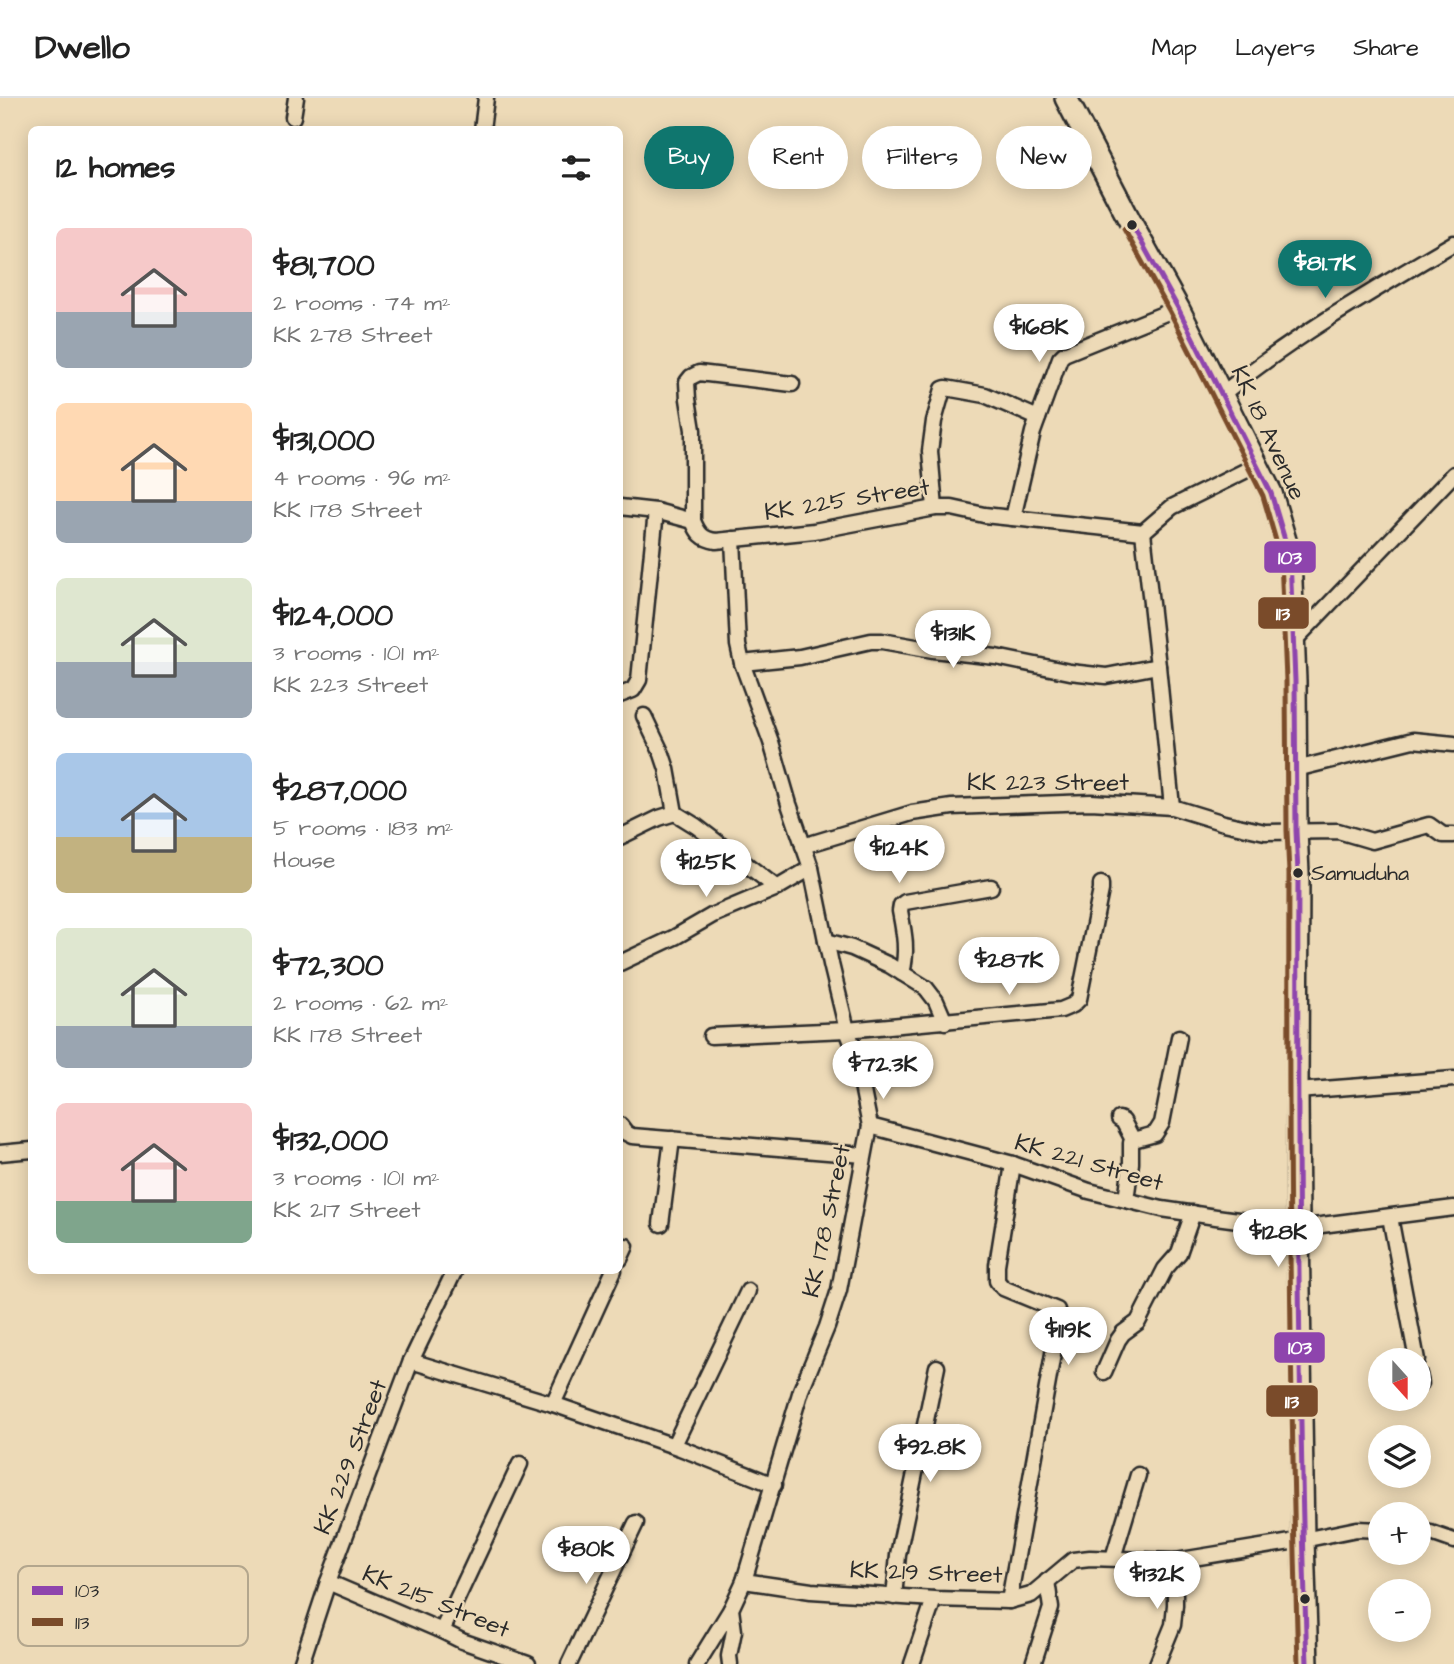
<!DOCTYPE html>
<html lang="en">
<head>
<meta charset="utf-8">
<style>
	body { margin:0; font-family:"Architects Daughter",sans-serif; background:#f6f6f6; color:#222; height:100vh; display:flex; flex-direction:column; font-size:26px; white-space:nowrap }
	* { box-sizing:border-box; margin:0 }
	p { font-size:23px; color:#767676 }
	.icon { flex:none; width:38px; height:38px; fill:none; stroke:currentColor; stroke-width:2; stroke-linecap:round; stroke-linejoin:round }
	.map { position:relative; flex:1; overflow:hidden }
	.drawer { position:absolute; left:28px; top:28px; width:595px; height:1148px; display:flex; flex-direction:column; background:#fff; border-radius:10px; box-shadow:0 4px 18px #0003 }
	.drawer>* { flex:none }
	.hud { position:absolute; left:644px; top:28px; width:665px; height:63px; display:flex; gap:14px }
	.needle { width:46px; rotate:159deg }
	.buttons { position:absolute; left:1368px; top:1250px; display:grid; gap:14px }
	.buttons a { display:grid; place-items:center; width:63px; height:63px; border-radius:50%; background:#fff; box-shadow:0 4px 18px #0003; font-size:35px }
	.price { position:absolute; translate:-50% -60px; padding:0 16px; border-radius:24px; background:#fff; color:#222; font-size:23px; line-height:46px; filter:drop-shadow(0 2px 4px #0008) }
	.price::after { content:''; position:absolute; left:50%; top:42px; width:21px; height:16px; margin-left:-10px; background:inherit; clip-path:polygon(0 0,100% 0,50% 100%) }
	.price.current { background:#0f766e; color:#fff }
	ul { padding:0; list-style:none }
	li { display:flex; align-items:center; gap:21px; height:175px; padding:0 28px }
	li span { display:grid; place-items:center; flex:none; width:196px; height:140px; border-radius:10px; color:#555 }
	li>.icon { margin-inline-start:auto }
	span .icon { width:84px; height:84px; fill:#fffc; stroke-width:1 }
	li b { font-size:30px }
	h2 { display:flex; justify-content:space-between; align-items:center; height:84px; padding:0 28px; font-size:30px }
	.pill { padding:0 24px; border-radius:32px; background:#fff; box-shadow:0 4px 18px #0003; font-size:24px; line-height:63px }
	.pill.current { background:#0f766e; color:#fff }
	header { display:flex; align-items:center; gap:42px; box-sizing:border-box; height:98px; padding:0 35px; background:#fff; border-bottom:2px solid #e0e0e0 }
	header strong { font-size:33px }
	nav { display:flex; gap:38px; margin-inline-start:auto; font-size:24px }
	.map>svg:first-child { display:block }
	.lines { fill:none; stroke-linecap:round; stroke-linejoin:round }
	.minor-casing { stroke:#2b2b2b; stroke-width:19 }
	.secondary-casing { stroke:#2b2b2b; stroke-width:26 }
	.minor { stroke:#eddab7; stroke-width:14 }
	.secondary { stroke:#eddab7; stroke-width:21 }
	.bus-1-casing { stroke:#eddab7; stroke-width:10 }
	.bus-2-casing { stroke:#eddab7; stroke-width:10 }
	.bus-1 { stroke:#8e44ad; stroke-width:5 }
	.bus-2 { stroke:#7a4b2a; stroke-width:5 }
	.bus-dot { fill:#2b2b2b; stroke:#eddab7; stroke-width:2.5 }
	.labels { text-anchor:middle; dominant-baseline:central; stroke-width:5; stroke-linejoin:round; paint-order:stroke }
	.bus-label { font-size:22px; fill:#2b2b2b; stroke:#eddab7; text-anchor:start }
	.street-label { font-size:24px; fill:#2b2b2b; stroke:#eddab7 }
	.key { fill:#eddab7; stroke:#b3a68d; stroke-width:2 }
	.key-label { font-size:19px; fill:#2b2b2b }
	.line-badge { stroke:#eddab7; stroke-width:2.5 }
	.badge-label { font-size:19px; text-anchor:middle; font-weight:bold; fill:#fff }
</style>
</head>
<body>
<header>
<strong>Dwello</strong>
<nav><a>Map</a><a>Layers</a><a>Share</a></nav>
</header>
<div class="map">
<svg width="1454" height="1566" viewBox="0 0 1454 1566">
	<rect width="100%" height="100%" fill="#eddab7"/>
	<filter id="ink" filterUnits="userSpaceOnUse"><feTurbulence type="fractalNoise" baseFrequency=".0143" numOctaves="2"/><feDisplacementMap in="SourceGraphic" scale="14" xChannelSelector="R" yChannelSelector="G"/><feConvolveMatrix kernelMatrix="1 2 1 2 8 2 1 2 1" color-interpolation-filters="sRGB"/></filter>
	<g filter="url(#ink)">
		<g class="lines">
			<g class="minor-casing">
				<g id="minor">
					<polyline points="293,19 296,0"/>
					<polyline points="482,32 486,0"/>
					<path d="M1221 297C1294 238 1374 192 1454 145"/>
					<path d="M620 409 656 413 693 423C698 435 702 441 716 443L814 433 935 410H952L984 417 1143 434 1172 409 1257 367"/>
					<polyline points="935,410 930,353 934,323 943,291 946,290 985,297 1038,320"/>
					<polyline points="1013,420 1033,334 1060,260 1064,256 1178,210"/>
					<polyline points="693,423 693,332 688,301 687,284 691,279 699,275 792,286"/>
					<polyline points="1143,434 1158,568 1172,709"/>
					<polyline points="1294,543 1454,376"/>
					<polyline points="742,565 800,559 871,543 882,543 933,552 996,559 1070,574 1106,578 1158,568"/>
					<polyline points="620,597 633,592 639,582 656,413"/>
					<polyline points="644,618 662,656 667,671 675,715"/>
					<polyline points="1296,671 1413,642 1454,646"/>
					<polyline points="620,739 659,720 675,715 696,728 777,790"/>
					<polyline points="803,748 912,715 952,709 1005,707 1091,704 1172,709 1224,725 1265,734 1338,733 1372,743 1429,727 1443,737 1454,737"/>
					<polyline points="826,843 852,850 889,867 926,890 936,903 945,924"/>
					<polyline points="620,865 675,839 713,817 777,790 811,770"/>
					<path d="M902 875C908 853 904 834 900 813L901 807 905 804 991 789"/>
					<polyline points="711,938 847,932 1061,912 1073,907 1079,901 1101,792 1101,786"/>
					<polyline points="1297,993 1454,981"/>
					<polyline points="1119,1021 1123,1023 1133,1042"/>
					<polyline points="620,1027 626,1035 632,1038 864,1057"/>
					<polyline points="870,1028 1013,1066 1089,1093 1162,1111 1216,1119 1298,1130 1454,1110"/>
					<polyline points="0,1055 32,1052"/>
					<polyline points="1126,1102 1131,1065 1131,1045 1133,1042 1155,1036 1162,1025 1179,939"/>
					<polyline points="1390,1119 1417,1262"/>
					<polyline points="661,1126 672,1041"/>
					<polyline points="620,1161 626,1148"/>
					<polyline points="411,1263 553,1306 680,1350 774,1387"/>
					<polyline points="1104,1274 1118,1242 1123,1235 1138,1224 1165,1171 1179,1155 1193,1115"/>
					<polyline points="1419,1276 1421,1285"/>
					<polyline points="553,1306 614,1172"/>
					<polyline points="674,1347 748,1193"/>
					<polyline points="1419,1434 1431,1435 1454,1443"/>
					<polyline points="1113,1460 1138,1377"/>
					<polyline points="744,1483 811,1493 934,1501 1009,1503 1031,1497 1073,1462 1090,1460 1175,1463 1303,1442 1357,1431 1381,1432"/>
					<polyline points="328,1484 442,1533 462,1543 528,1566"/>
					<polyline points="894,1499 898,1457 937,1269"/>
					<polyline points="1009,1503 1059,1222 1057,1212 1003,1190 997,1183 997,1167 1013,1066"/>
					<polyline points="442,1533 520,1366"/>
					<polyline points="301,1566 328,1484 411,1263 455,1172"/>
					<polyline points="569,1566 636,1425"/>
					<polyline points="697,1566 731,1511"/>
					<polyline points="730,1566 729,1558 734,1533 731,1511 744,1483 801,1292 827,1229 839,1192 870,1028 855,953 847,932 831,866 811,770 789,706 771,644 742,565 738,547 733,441"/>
					<polyline points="912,1566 934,1501"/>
					<polyline points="1033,1566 1051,1510 1047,1483"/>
					<polyline points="1157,1566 1173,1527 1175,1507 1175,1463"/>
				</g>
			</g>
			<g class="secondary-casing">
				<polyline id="secondary" points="1066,0 1132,127 1178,210 1257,367 1271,395 1290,459 1295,583 1296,733 1298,775 1297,993 1298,1130 1303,1442 1307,1566"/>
			</g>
			<use href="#minor" class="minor"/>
			<use href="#secondary" class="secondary"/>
			<g class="bus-1-casing">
				<path id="bus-1" d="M1132 127 1178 210 1271 395 1290 459 1295 583 1296 733 1298 775C1297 1039 1298 1302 1307 1566"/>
			</g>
			<g class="bus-2-casing">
				<path id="bus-2" d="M1124 131 1170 214 1263 398 1281 460 1286 583 1287 733 1289 775C1288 1039 1290 1302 1298 1566"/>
			</g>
			<use href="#bus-1" class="bus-1"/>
			<use href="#bus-2" class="bus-2"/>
		</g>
	</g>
	<g class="bus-dot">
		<circle cx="1132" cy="127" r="6"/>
		<circle cx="1298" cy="775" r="6"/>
		<circle cx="1305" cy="1501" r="6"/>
	</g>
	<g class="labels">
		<g class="bus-label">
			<text x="1311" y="775">Samuduha</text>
		</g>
		<g class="street-label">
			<text transform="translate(1268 335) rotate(65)">KK 18 Avenue</text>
			<text transform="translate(847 402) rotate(-9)">KK 225 Street</text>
			<text x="1048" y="685">KK 223 Street</text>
			<text transform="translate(1089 1065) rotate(16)">KK 221 Street</text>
			<text transform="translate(827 1123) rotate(-78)">KK 178 Street</text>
			<text transform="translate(351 1359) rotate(-69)">KK 229 Street</text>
			<text transform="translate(926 1475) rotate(2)">KK 219 Street</text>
			<text transform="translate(436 1504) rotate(22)">KK 215 Street</text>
		</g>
	</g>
	<rect x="18" y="1468" width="230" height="80" rx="10" class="key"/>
	<rect x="32" y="1488" width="31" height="9" fill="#8e44ad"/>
	<rect x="32" y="1520" width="31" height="8" fill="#7a4b2a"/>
	<g class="key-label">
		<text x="75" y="1499">103</text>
		<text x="75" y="1531">113</text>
	</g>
	<g class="line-badge">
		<rect x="1263" y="442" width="54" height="34" rx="7" fill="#8e44ad"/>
		<rect x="1257" y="498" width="53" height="34" rx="7" fill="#7a4b2a"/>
		<rect x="1273" y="1233" width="53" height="33" rx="7" fill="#8e44ad"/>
		<rect x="1265" y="1286" width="54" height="34" rx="7" fill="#7a4b2a"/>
	</g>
	<g class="badge-label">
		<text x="1290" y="466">103</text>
		<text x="1283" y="522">113</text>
		<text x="1300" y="1256">103</text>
		<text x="1292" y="1310">113</text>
	</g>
</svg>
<div class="buttons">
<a><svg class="needle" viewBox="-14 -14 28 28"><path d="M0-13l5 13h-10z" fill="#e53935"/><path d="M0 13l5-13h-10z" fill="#767676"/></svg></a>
<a><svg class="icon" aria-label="layers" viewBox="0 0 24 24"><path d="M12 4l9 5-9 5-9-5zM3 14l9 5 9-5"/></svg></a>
<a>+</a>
<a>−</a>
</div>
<b class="price current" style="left:1325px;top:202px">$81.7K</b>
<b class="price" style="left:1039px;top:266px">$168K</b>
<b class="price" style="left:953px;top:572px">$131K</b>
<b class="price" style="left:899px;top:787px">$124K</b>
<b class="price" style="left:706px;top:801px">$125K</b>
<b class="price" style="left:1009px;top:899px">$287K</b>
<b class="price" style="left:883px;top:1003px">$72.3K</b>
<b class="price" style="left:1278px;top:1171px">$128K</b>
<b class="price" style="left:1068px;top:1269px">$119K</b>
<b class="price" style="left:930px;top:1386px">$92.8K</b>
<b class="price" style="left:586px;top:1488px">$80K</b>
<b class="price" style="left:1157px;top:1513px">$132K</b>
<div class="hud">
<a class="pill current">Buy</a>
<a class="pill">Rent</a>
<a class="pill">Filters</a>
<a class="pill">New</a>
</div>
<section class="drawer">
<h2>12 homes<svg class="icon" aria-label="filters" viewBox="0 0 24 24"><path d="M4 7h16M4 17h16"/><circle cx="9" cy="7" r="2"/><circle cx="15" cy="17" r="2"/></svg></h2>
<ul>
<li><span style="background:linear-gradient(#f6c9c9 60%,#9aa5b1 0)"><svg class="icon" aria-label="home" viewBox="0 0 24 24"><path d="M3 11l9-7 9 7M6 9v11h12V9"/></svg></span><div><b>$81,700</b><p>2 rooms · 74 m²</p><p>KK 278 Street</p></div></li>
<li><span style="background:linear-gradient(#ffd9b3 70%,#9aa5b1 0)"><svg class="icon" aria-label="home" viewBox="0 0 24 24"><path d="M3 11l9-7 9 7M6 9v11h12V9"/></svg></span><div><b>$131,000</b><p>4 rooms · 96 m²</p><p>KK 178 Street</p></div></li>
<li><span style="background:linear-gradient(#dfe7d0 60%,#9aa5b1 0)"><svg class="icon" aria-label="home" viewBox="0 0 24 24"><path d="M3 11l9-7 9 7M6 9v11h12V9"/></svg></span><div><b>$124,000</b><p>3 rooms · 101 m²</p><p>KK 223 Street</p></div></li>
<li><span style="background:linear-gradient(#a9c7e8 60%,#c2b280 0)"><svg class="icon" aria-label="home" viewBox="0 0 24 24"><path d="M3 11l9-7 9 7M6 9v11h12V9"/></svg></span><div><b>$287,000</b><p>5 rooms · 183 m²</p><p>House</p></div></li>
<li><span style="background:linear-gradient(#dfe7d0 70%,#9aa5b1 0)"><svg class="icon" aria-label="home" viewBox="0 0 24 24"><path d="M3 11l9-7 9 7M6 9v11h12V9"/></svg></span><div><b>$72,300</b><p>2 rooms · 62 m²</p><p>KK 178 Street</p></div></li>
<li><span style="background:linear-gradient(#f6c9c9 70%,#7fa58c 0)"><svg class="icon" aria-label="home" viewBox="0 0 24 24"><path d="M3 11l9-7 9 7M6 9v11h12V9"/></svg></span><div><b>$132,000</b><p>3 rooms · 101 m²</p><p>KK 217 Street</p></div></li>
</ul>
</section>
</div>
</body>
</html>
